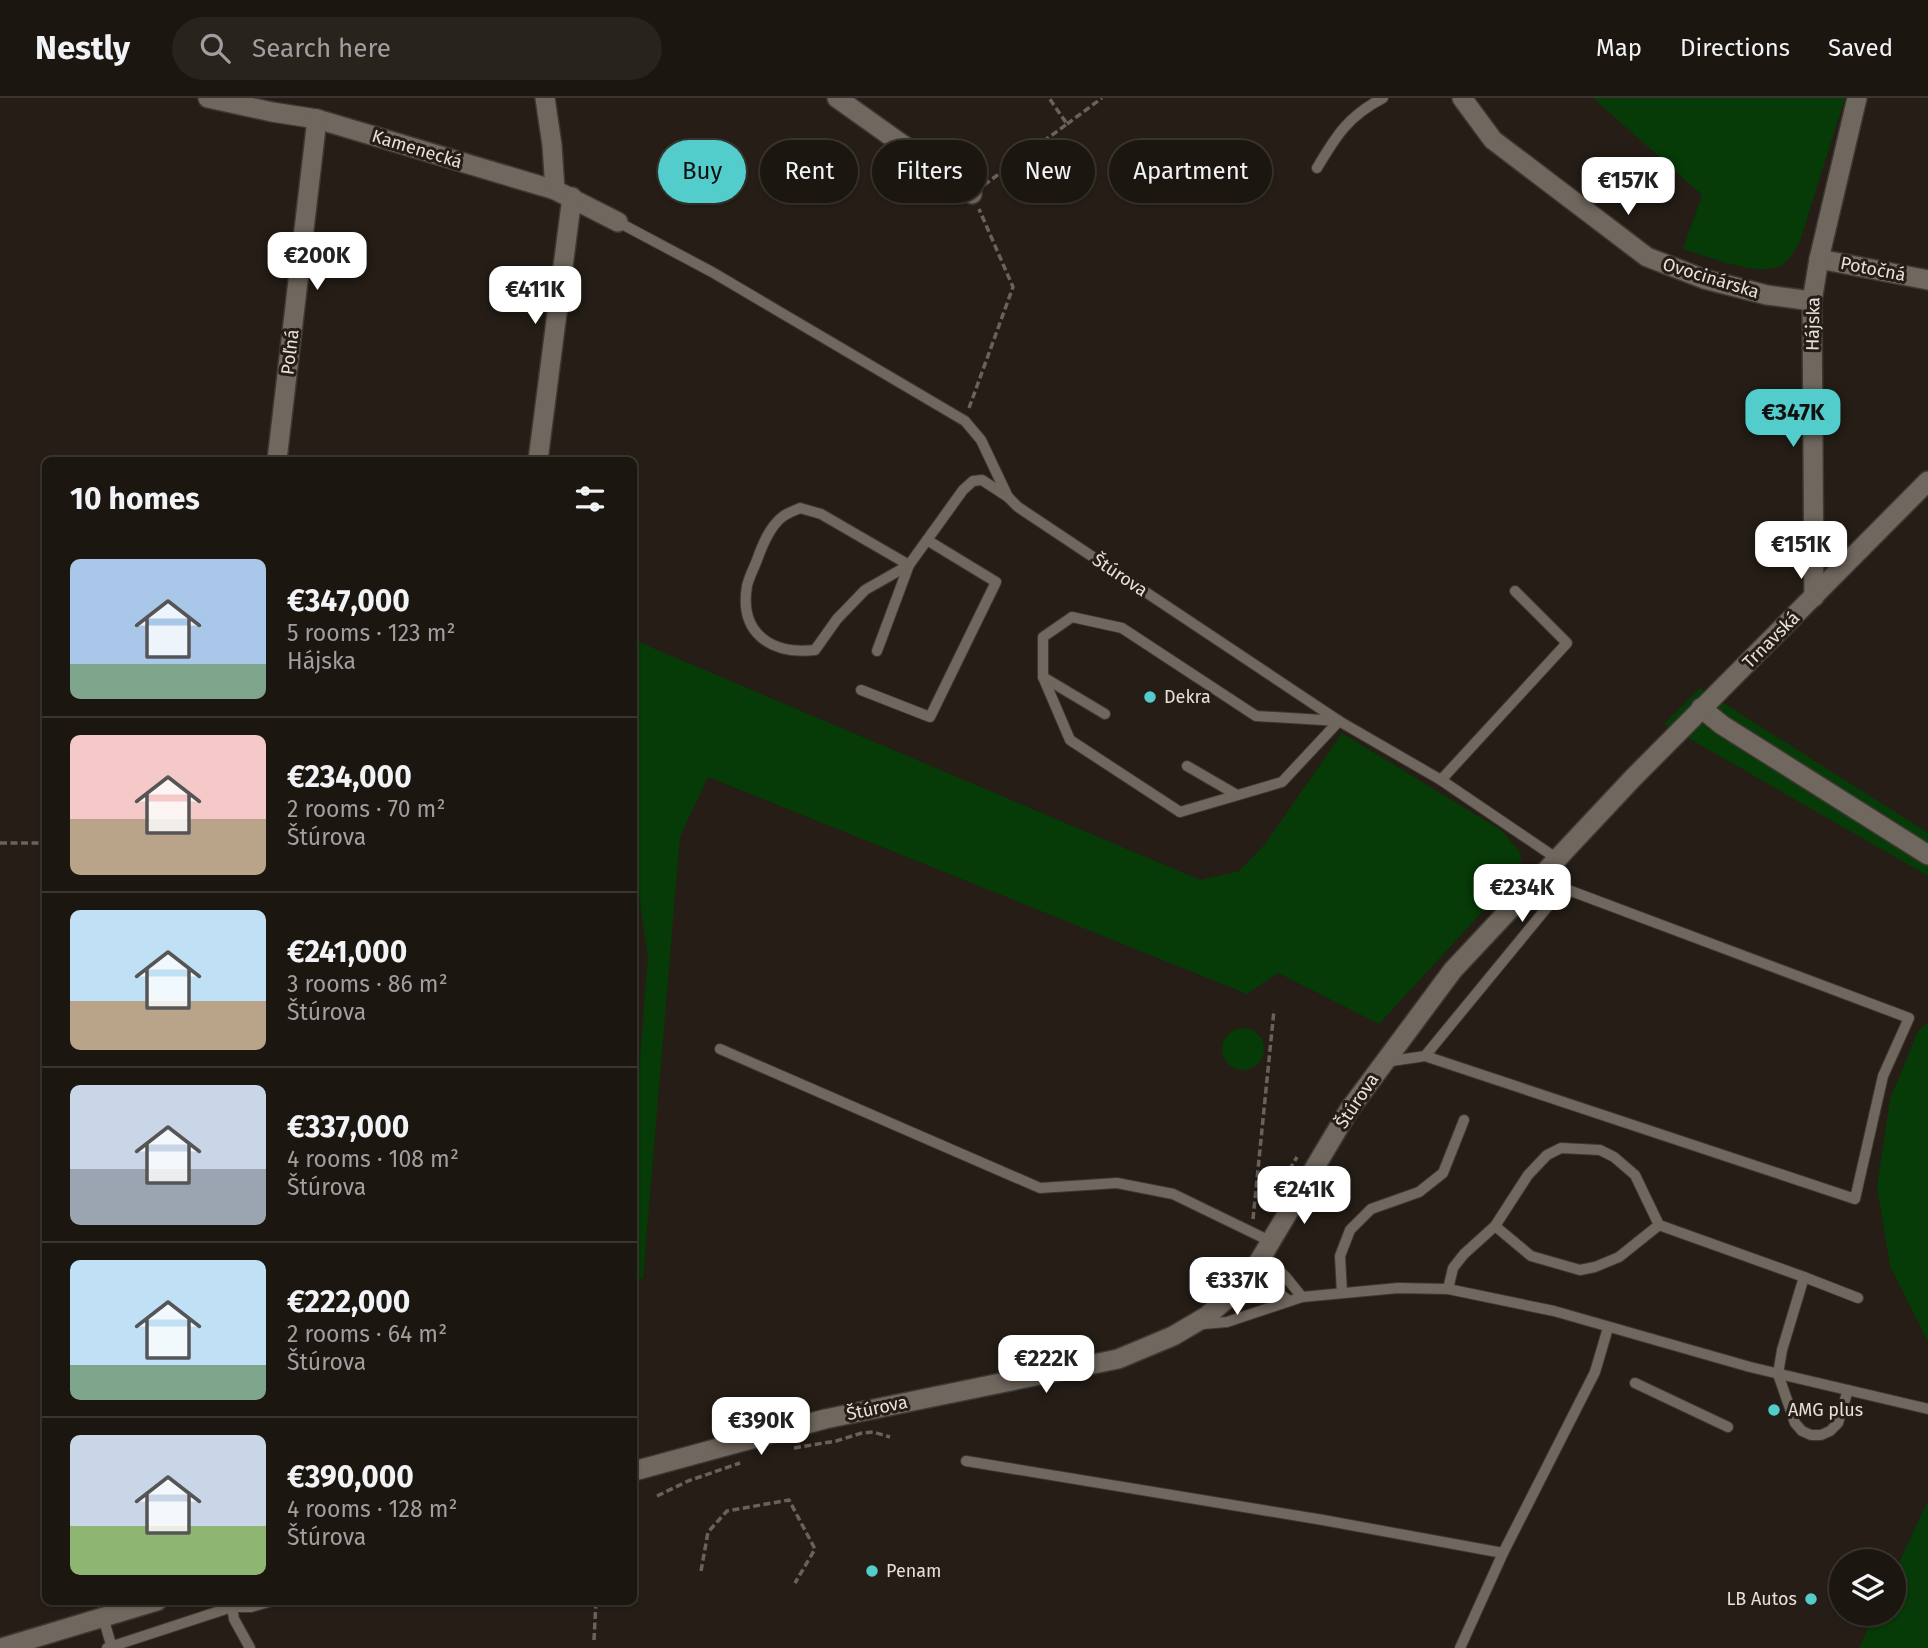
<!DOCTYPE html>
<html lang="en">
<head>
<meta charset="utf-8">
<style>
	body { margin:0; font-family:"Fira Sans",sans-serif; background:#29231e; color:#f1f3f6; height:100vh; display:flex; flex-direction:column; font-size:26px; white-space:nowrap }
	* { box-sizing:border-box; margin:0 }
	p { font-size:23px; color:#a09f9f }
	.icon { flex:none; width:38px; height:38px; fill:none; stroke:currentColor; stroke-width:2; stroke-linecap:round; stroke-linejoin:round }
	.map { position:relative; flex:1; overflow:hidden }
	.sheet { position:absolute; left:42px; top:359px; width:595px; height:1148px; display:flex; flex-direction:column; background:#1c1610; border-radius:10px; box-shadow:0 2px 5px #0004,0 0 0 2px #3a3530 }
	.sheet>* { flex:none }
	.top-card { position:absolute; left:658px; top:42px; width:665px; height:63px; display:flex; gap:14px }
	.fabs { position:absolute; left:1829px; top:1451px; display:grid; gap:14px }
	.fabs a { display:grid; place-items:center; width:77px; height:77px; border-radius:50%; background:#1c1610; box-shadow:0 2px 5px #0004,0 0 0 2px #3a3530; font-size:35px }
	.price { position:absolute; translate:-50% -60px; padding:0 16px; border-radius:14px; background:#fff; color:#222; font-size:23px; line-height:46px; filter:drop-shadow(0 2px 4px #0008) }
	.price::after { content:''; position:absolute; left:50%; top:42px; width:21px; height:16px; margin-left:-10px; background:inherit; clip-path:polygon(0 0,100% 0,50% 100%) }
	.price.current { background:#53cdcb; color:#111 }
	ul { padding:0; list-style:none }
	li { display:flex; align-items:center; gap:21px; height:175px; padding:0 28px }
	li+li { border-top:2px solid #3a3530 }
	li span { display:grid; place-items:center; flex:none; width:196px; height:140px; border-radius:10px; color:#555 }
	li>.icon { margin-inline-start:auto }
	span .icon { width:84px; height:84px; fill:#fffc; stroke-width:1 }
	li b { font-size:30px }
	h2 { display:flex; justify-content:space-between; align-items:center; height:84px; padding:0 28px; font-size:30px }
	.chip { padding:0 24px; border-radius:32px; background:#1c1610; box-shadow:0 2px 5px #0004,0 0 0 2px #3a3530; font-size:24px; line-height:63px }
	.chip.current { background:#53cdcb; color:#111 }
	header { display:flex; align-items:center; gap:42px; box-sizing:border-box; height:98px; padding:0 35px; background:#1c1610; border-bottom:2px solid #3a3530 }
	header strong { font-size:33px }
	nav { display:flex; gap:38px; margin-inline-start:auto; font-size:24px }
	.search { width:490px; height:63px; background:#29231e; display:flex; align-items:center; gap:18px; box-sizing:border-box; padding:0 24px; border-radius:38px; color:#a09f9f; font-size:26px }
	.map>svg:first-child { display:block }
	.green { fill:#063a06 }
	.lines { fill:none; stroke-linecap:round; stroke-linejoin:round }
	.service-casing { stroke:#3e3833; stroke-width:12 }
	.minor-casing { stroke:#3e3833; stroke-width:22 }
	.tertiary-casing { stroke:#3e3833; stroke-width:22 }
	.path { stroke:#69615b; stroke-width:3.5; stroke-dasharray:7 3.5; stroke-linecap:butt }
	.service { stroke:#70675e; stroke-width:10 }
	.minor { stroke:#70675e; stroke-width:19 }
	.tertiary { stroke:#70675e; stroke-width:19 }
	.poi-dot { fill:#53cdcb; stroke:#251d16; stroke-width:2.5 }
	.labels { text-anchor:middle; dominant-baseline:central; stroke-width:6; stroke-linejoin:round; paint-order:stroke }
	.street-label { font-size:18px; fill:#e7e1dc; stroke:#251d16 }
	.poi-label { font-size:18px; fill:#e7e1dc; stroke:#251d16; text-anchor:start }
</style>
</head>
<body>
<header>
<strong>Nestly</strong>
<div class="search"><svg class="icon" aria-label="search" viewBox="0 0 24 24"><circle cx="10" cy="10" r="6"/><path d="M15 15l6 6"/></svg>Search here</div>
<nav><a>Map</a><a>Directions</a><a>Saved</a></nav>
</header>
<div class="map">
<svg width="1928" height="1550" viewBox="0 0 1928 1550">
	<rect width="100%" height="100%" fill="#251d16"/>
	<g class="green">
		<path d="M1593 0H1845L1800 143C1795 152 1790 163 1780 168 1757 179 1707 158 1683 151L1702 97Z"/>
		<polygon points="634,542 1200,782 1239,773 1265,746 1342,635 1501,732 1521,755 1520,773 1379,926 1278,875 1247,896 708,679 680,739 643,1181 634,1180 634,1033 648,859 634,766"/>
		<polygon points="1700,590 1928,735 1928,778 1664,626"/>
		<polygon points="1928,924 1928,1244 1890,1168 1877,1089 1890,1001 1918,933"/>
		<circle cx="1243" cy="951" r="21"/>
		<polygon points="1928,1402 1928,1550 1859,1550 1875,1516 1894,1516 1894,1476"/>
	</g>
	<g class="lines">
		<g class="service-casing">
			<g id="service">
				<path d="M1317 70C1336 38 1348 18 1383 0"/>
				<polyline points="618,124 712,174 965,323 981,342 1008,399"/>
				<path d="M800 410 821 416 909 467 865 492 837 521 815 552C771 557 739 535 747 488 749 479 754 470 757 462 762 448 769 430 781 420 786 415 794 413 800 410Z"/>
				<polyline points="877,553 909,467 963,392 973,383 982,382 1008,399 1018,409 1339,623 1441,682 1556,760"/>
				<polyline points="1043,579 1070,642 1180,714 1282,684 1339,623"/>
				<polyline points="861,592 930,619 996,484 927,442"/>
				<polyline points="1105,616 1043,579 1043,539 1072,519 1122,530 1256,618 1339,623"/>
				<polyline points="1187,668 1237,697"/>
				<polyline points="1441,682 1567,545 1515,493"/>
				<polyline points="720,951 1040,1090 1117,1085 1173,1096 1272,1144"/>
				<polyline points="1385,964 1425,958 1563,790 1909,920 1883,978 1855,1101 1425,958"/>
				<polyline points="1495,1128 1531,1158 1580,1172 1595,1169 1619,1159 1659,1127"/>
				<polyline points="1263,1159 1285,1178 1302,1199"/>
				<polyline points="1252,1175 1288,1202"/>
				<polyline points="1804,1179 1858,1200"/>
				<polyline points="1448,1191 1453,1170 1464,1156 1495,1128 1528,1077 1547,1057 1561,1050 1600,1052 1614,1059 1635,1077 1659,1127 1804,1179 1782,1252 1778,1276 1795,1325 1802,1333 1811,1337 1821,1337 1830,1333 1838,1325 1848,1292"/>
				<polyline points="1342,1195 1340,1158 1350,1132 1371,1111 1419,1094 1443,1075 1464,1022"/>
				<polyline points="1203,1226 1227,1224 1302,1199 1398,1190 1448,1191 1554,1213 1750,1269 1928,1311"/>
				<polyline points="1635,1285 1728,1329"/>
				<polyline points="966,1363 1323,1422 1503,1455"/>
				<polyline points="103,1519 112,1550"/>
				<polyline points="107,1550 232,1509 231,1503"/>
				<polyline points="250,1550 234,1521 232,1509 251,1509 272,1503"/>
				<polyline points="1460,1550 1503,1455 1595,1274 1608,1230"/>
			</g>
		</g>
		<g class="minor-casing">
			<g id="minor">
				<polyline points="208,0 272,14 317,21 555,92 618,124"/>
				<polyline points="545,0 552,47 555,92"/>
				<polyline points="837,0 972,96"/>
				<polyline points="1462,0 1493,42 1647,159 1704,181 1767,197 1812,203"/>
				<polyline points="1819,161 1928,182"/>
				<polyline points="277,362 317,21"/>
				<polyline points="538,362 572,99"/>
				<polyline points="1814,499 1812,203 1819,161 1857,0"/>
			</g>
		</g>
		<g class="tertiary-casing">
			<g id="tertiary">
				<polyline points="1701,610 1722,627 1928,757"/>
				<polyline points="634,1373 825,1321 1118,1261 1173,1238 1207,1218 1238,1191 1252,1175 1349,1012 1453,872 1633,680 1928,383"/>
				<polyline points="1,1550 157,1503"/>
			</g>
		</g>
		<g class="path">
			<polyline points="1067,26 1102,0"/>
			<polyline points="984,87 1067,26 1049,0"/>
			<polyline points="969,310 1013,189 979,111"/>
			<polyline points="0,745 46,745"/>
			<polyline points="1284,1081 1297,1059"/>
			<polyline points="1253,1121 1274,912"/>
			<polyline points="794,1350 836,1343 862,1335 873,1334 890,1339"/>
			<polyline points="657,1398 688,1383 740,1365"/>
			<polyline points="701,1473 708,1434 727,1413 789,1402 815,1451 795,1485"/>
			<polyline points="594,1542 596,1503"/>
		</g>
		<use href="#service" class="service"/>
		<use href="#minor" class="minor"/>
		<use href="#tertiary" class="tertiary"/>
	</g>
	<g class="poi-dot">
		<circle cx="1150" cy="599" r="7"/>
		<circle cx="1774" cy="1312" r="7"/>
		<circle cx="872" cy="1473" r="7"/>
		<circle cx="1811" cy="1501" r="7"/>
	</g>
	<g class="labels">
		<g class="street-label">
			<text transform="translate(417 51) rotate(17)">Kamenecká</text>
			<text transform="translate(1873 171) rotate(11)">Potočná</text>
			<text transform="translate(1711 180) rotate(17)">Ovocinárska</text>
			<text transform="translate(1813 226) rotate(-89)">Hájska</text>
			<text transform="translate(290 254) rotate(-83)">Poľná</text>
			<text transform="translate(1120 477) rotate(34)">Štúrova</text>
			<text transform="translate(1771 542) rotate(-45)">Trnavská</text>
			<text transform="translate(1357 1003) rotate(-56)">Štúrova</text>
			<text transform="translate(877 1310) rotate(-12)">Štúrova</text>
		</g>
		<g class="poi-label">
			<text x="1164" y="599">Dekra</text>
			<text x="1788" y="1312">AMG plus</text>
			<text x="886" y="1473">Penam</text>
			<text x="1797" y="1501" text-anchor="end">LB Autos</text>
		</g>
	</g>
</svg>
<div class="fabs">
<a><svg class="icon" aria-label="layers" viewBox="0 0 24 24"><path d="M12 4l9 5-9 5-9-5zM3 14l9 5 9-5"/></svg></a>
</div>
<b class="price" style="left:1628px;top:119px">€157K</b>
<b class="price" style="left:317px;top:194px">€200K</b>
<b class="price" style="left:535px;top:228px">€411K</b>
<b class="price current" style="left:1793px;top:351px">€347K</b>
<b class="price" style="left:1801px;top:483px">€151K</b>
<b class="price" style="left:1522px;top:826px">€234K</b>
<b class="price" style="left:1304px;top:1128px">€241K</b>
<b class="price" style="left:1237px;top:1219px">€337K</b>
<b class="price" style="left:1046px;top:1297px">€222K</b>
<b class="price" style="left:761px;top:1359px">€390K</b>
<div class="top-card">
<a class="chip current">Buy</a>
<a class="chip">Rent</a>
<a class="chip">Filters</a>
<a class="chip">New</a>
<a class="chip">Apartment</a>
</div>
<section class="sheet">
<h2>10 homes<svg class="icon" aria-label="filters" viewBox="0 0 24 24"><path d="M4 7h16M4 17h16"/><circle cx="9" cy="7" r="2"/><circle cx="15" cy="17" r="2"/></svg></h2>
<ul>
<li><span style="background:linear-gradient(#a9c7e8 75%,#7fa58c 0)"><svg class="icon" aria-label="home" viewBox="0 0 24 24"><path d="M3 11l9-7 9 7M6 9v11h12V9"/></svg></span><div><b>€347,000</b><p>5 rooms · 123 m²</p><p>Hájska</p></div></li>
<li><span style="background:linear-gradient(#f6c9c9 60%,#b9a48a 0)"><svg class="icon" aria-label="home" viewBox="0 0 24 24"><path d="M3 11l9-7 9 7M6 9v11h12V9"/></svg></span><div><b>€234,000</b><p>2 rooms · 70 m²</p><p>Štúrova</p></div></li>
<li><span style="background:linear-gradient(#bfe0f5 65%,#b9a48a 0)"><svg class="icon" aria-label="home" viewBox="0 0 24 24"><path d="M3 11l9-7 9 7M6 9v11h12V9"/></svg></span><div><b>€241,000</b><p>3 rooms · 86 m²</p><p>Štúrova</p></div></li>
<li><span style="background:linear-gradient(#c9d6e8 60%,#9aa5b1 0)"><svg class="icon" aria-label="home" viewBox="0 0 24 24"><path d="M3 11l9-7 9 7M6 9v11h12V9"/></svg></span><div><b>€337,000</b><p>4 rooms · 108 m²</p><p>Štúrova</p></div></li>
<li><span style="background:linear-gradient(#bfe0f5 75%,#7fa58c 0)"><svg class="icon" aria-label="home" viewBox="0 0 24 24"><path d="M3 11l9-7 9 7M6 9v11h12V9"/></svg></span><div><b>€222,000</b><p>2 rooms · 64 m²</p><p>Štúrova</p></div></li>
<li><span style="background:linear-gradient(#c9d6e8 65%,#8fb573 0)"><svg class="icon" aria-label="home" viewBox="0 0 24 24"><path d="M3 11l9-7 9 7M6 9v11h12V9"/></svg></span><div><b>€390,000</b><p>4 rooms · 128 m²</p><p>Štúrova</p></div></li>
</ul>
</section>
</div>
</body>
</html>
